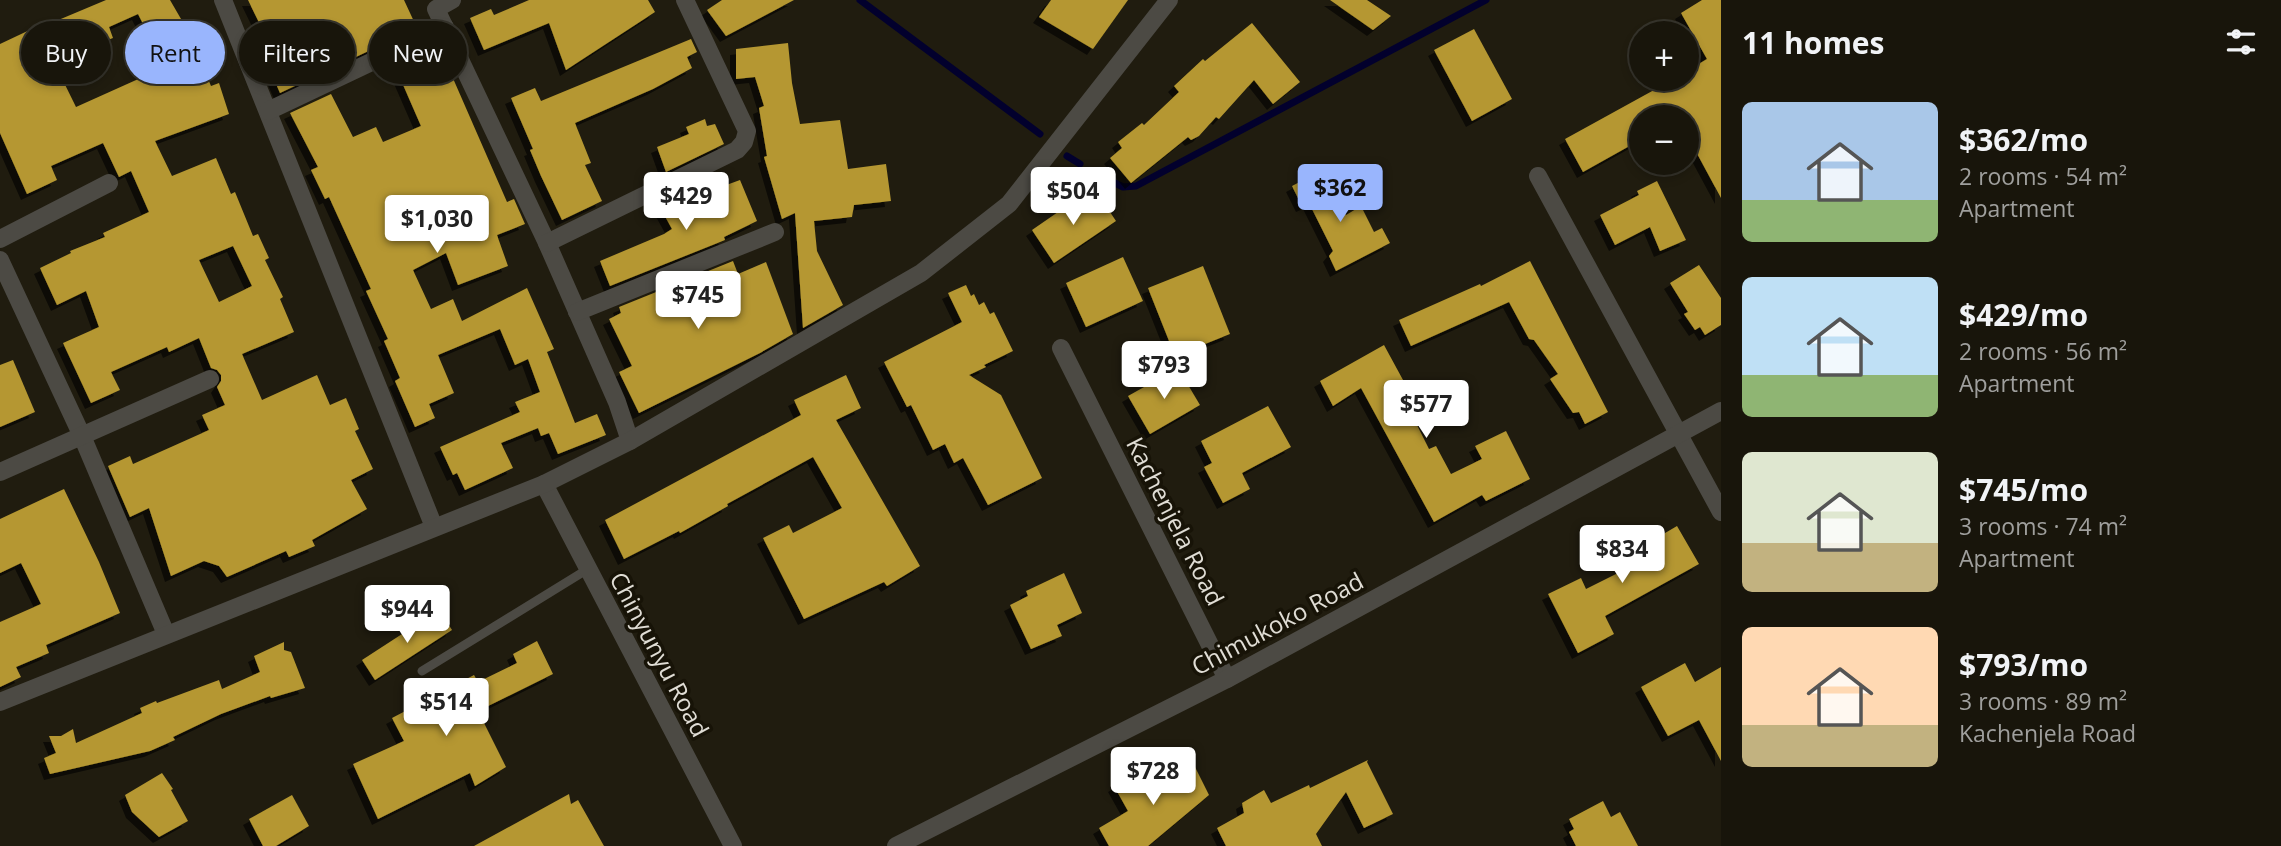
<!DOCTYPE html>
<html lang="en">
<head>
<meta charset="utf-8">
<style>
	body { margin:0; font-family:"Open Sans",sans-serif; background:#252219; color:#f1f3f6; height:100vh; display:flex; flex-direction:column; font-size:26px; white-space:nowrap }
	* { box-sizing:border-box; margin:0 }
	p { font-size:23px; color:#9f9f9d }
	.icon { flex:none; width:38px; height:38px; fill:none; stroke:currentColor; stroke-width:2; stroke-linecap:round; stroke-linejoin:round }
	.map { position:relative; flex:1; overflow:hidden }
	.details { display:flex; flex-direction:column; background:#18150b; width:560px }
	.details>* { flex:none }
	.banner { position:absolute; left:21px; top:21px; width:665px; height:63px; display:flex; gap:14px }
	.controls { position:absolute; left:1629px; top:21px; display:grid; gap:14px }
	.controls a { display:grid; place-items:center; width:70px; height:70px; border-radius:50%; background:#18150b; box-shadow:0 4px 10px #0003,0 0 0 2px #36342c; font-size:35px }
	.price { position:absolute; translate:-50% -60px; padding:0 16px; border-radius:7px; background:#fff; color:#222; font-size:23px; line-height:46px; filter:drop-shadow(0 2px 4px #0008) }
	.price::after { content:''; position:absolute; left:50%; top:42px; width:21px; height:16px; margin-left:-10px; background:inherit; clip-path:polygon(0 0,100% 0,50% 100%) }
	.price.current { background:#99b5fd; color:#111 }
	ul { padding:0; list-style:none }
	li { display:flex; align-items:center; gap:21px; height:175px; padding:0 21px }
	li span { display:grid; place-items:center; flex:none; width:196px; height:140px; border-radius:10px; color:#555 }
	li>.icon { margin-inline-start:auto }
	span .icon { width:84px; height:84px; fill:#fffc; stroke-width:1 }
	li b { font-size:30px }
	h2 { display:flex; justify-content:space-between; align-items:center; height:84px; padding:0 21px; font-size:30px }
	.pill { padding:0 24px; border-radius:32px; background:#18150b; box-shadow:0 4px 10px #0003,0 0 0 2px #36342c; font-size:24px; line-height:63px }
	.pill.current { background:#99b5fd; color:#111 }
	main { display:flex; flex:1; min-height:0 }
	.map>svg:first-child { display:block }
	.lines { fill:none; stroke-linecap:round; stroke-linejoin:round }
	.stream { stroke:#02002d; stroke-width:7 }
	.building { fill:#b59730; fill-rule:evenodd; filter:url(#shadow) }
	.lane { stroke:#4c4a44; stroke-width:9 }
	.street { stroke:#4c4a44; stroke-width:18 }
	.labels { text-anchor:middle; dominant-baseline:central; stroke-width:7; stroke-linejoin:round; paint-order:stroke }
	.street-label { font-size:24px; fill:#e0ddd5; stroke:#171307 }
</style>
</head>
<body>
<main>
<div class="map">
<svg width="1721" height="846" viewBox="0 0 1721 846">
	<defs>
		<filter id="shadow"><feDropShadow dx="-6" dy="6" stdDeviation="0" flood-color="#0009"/></filter>
	</defs>
	<rect width="100%" height="100%" fill="#201c0f"/>
	<g class="lines">
		<g class="stream">
			<polyline points="860,0 1040,134"/>
			<polyline points="1067,156 1080,164"/>
			<polyline points="1111,181 1123,187 1136,186 1486,0"/>
		</g>
	</g>
	<g class="building">
		<path d="M106 0H170L188 31 211 86 219 83 229 114 155 141 172 176 216 158 231 194 235 192 253 236 258 234 269 258 265 260 283 297 280 299 294 332 242 354 262 400 317 375 330 405 346 398 359 429 355 431 373 469 351 480 367 509 312 540 315 546 289 557 286 551 227 577 219 566 204 561 171 576 149 508 130 517 108 466 130 456 133 464 209 430 202 415 225 405 217 387 221 381V375L217 370 211 368 199 338 169 352 167 347 111 372 120 390 91 403 63 343 99 327 86 291 57 305 40 268 71 253 70 251 105 237 103 233 149 212 131 171 119 177 103 143 51 166 57 180 27 194 0 133V44L36 27 37 29ZM138 14 163 63 143 72 145 76 76 107 46 46 80 32 87 48 113 38 109 27ZM233 246 252 286 219 302 199 260Z"/>
		<polygon points="248,0 404,0 417,28 280,93 263,54 272,49"/>
		<polygon points="529,0 648,0 655,12 566,70 549,23 484,50 470,18 491,9 494,15"/>
		<polygon points="722,0 794,0 726,36 707,10"/>
		<polygon points="1051,0 1128,0 1093,49 1039,17"/>
		<polygon points="1330,0 1367,0 1391,16 1373,30"/>
		<polygon points="1702,0 1721,0 1721,198 1687,135 1687,117 1642,117 1642,139 1583,172 1565,139 1674,79 1687,79 1687,71 1707,59 1681,13"/>
		<polygon points="1252,23 1300,82 1273,104 1254,80 1219,119 1216,117 1199,136 1191,140 1188,137 1131,183 1110,158 1122,148 1118,142 1142,123 1144,125 1179,92 1174,86 1203,59 1205,61"/>
		<polygon points="1474,29 1512,99 1472,121 1434,50"/>
		<polygon points="691,39 697,52 687,57 692,68 653,89 575,123 591,163 585,165 602,201 562,220 541,176 530,150 533,149 511,98 535,88 541,101"/>
		<polygon points="788,43 792,83 800,124 840,120 848,169 886,164 891,201 854,205 852,217 814,221 817,251 843,305 803,328 795,213 782,219 764,157 767,156 759,108 764,106 755,77 736,79 736,49"/>
		<polygon points="438,44 507,202 514,199 525,224 497,235 508,266 458,285 446,253 413,270 431,309 453,299 462,321 527,288 554,349 547,352 575,423 597,414 606,435 558,454 549,433 541,436 538,428 501,443 513,468 465,490 457,473 453,475 440,447 520,412 515,402 540,392 528,359 515,365 500,329 438,355 454,393 429,404 435,418 415,427 395,381 400,378 384,341 388,339 366,291 371,289 329,197 325,199 311,170 318,167 290,113 331,94 353,137 376,127 383,142 421,126 394,64"/>
		<polygon points="705,119 707,126 715,124 724,144 666,172 657,147 689,134 686,127"/>
		<polygon points="1313,175 1321,190 1334,183 1336,196 1346,215 1361,206 1374,232 1382,228 1390,243 1336,271 1329,256 1333,251 1309,203 1302,206 1292,186"/>
		<polygon points="740,180 757,221 724,237 725,240 610,286 600,261 664,234 672,229 661,209"/>
		<polygon points="1657,181 1686,240 1660,251 1650,227 1615,245 1600,215 1639,195 1637,191"/>
		<polygon points="1098,194 1116,221 1054,263 1032,230 1071,203 1076,210"/>
		<polygon points="1123,257 1143,301 1086,327 1066,283"/>
		<polygon points="733,261 738,274 766,262 793,334 760,353 639,413 619,372 632,366 609,319 621,313 619,307"/>
		<polygon points="1530,261 1608,412 1585,424 1579,412 1573,413 1550,379 1558,374 1534,340 1529,339 1509,302 1411,346 1399,320 1480,284 1481,286"/>
		<polygon points="1699,265 1721,298 1721,325 1705,335 1700,327 1695,330 1684,314 1688,312 1670,283"/>
		<polygon points="1203,266 1230,334 1175,356 1148,288"/>
		<polygon points="966,285 971,296 974,294 979,305 984,302 990,314 994,312 1013,351 984,365 986,367 969,375 1001,395 1042,478 988,505 963,458 954,463 945,444 933,450 911,405 907,407 884,362 962,322 948,293"/>
		<polygon points="1384,345 1409,391 1404,399 1429,449 1436,446 1451,474 1482,459 1475,446 1506,431 1530,479 1486,501 1482,495 1434,522 1361,388 1333,406 1320,381"/>
		<polygon points="13,360 35,412 0,427 0,365"/>
		<polygon points="1178,368 1200,405 1150,434 1128,396"/>
		<polygon points="846,375 861,408 836,420 920,566 887,586 884,582 804,619 763,538 789,525 793,533 842,508 813,457 727,504 728,506 680,533 679,531 624,559 605,520 801,415 794,400"/>
		<polygon points="1268,406 1291,447 1242,473 1250,489 1223,503 1204,467 1212,463 1201,441"/>
		<polygon points="64,489 99,562 120,613 46,645 49,653 16,667 21,677 0,687 0,622 41,604 21,563 0,573 0,519"/>
		<polygon points="1677,526 1699,564 1605,616 1614,634 1578,653 1548,594 1581,578 1586,589 1628,568 1617,549 1655,527 1660,536"/>
		<polygon points="1064,573 1082,613 1057,625 1062,636 1031,649 1010,605 1028,596 1026,591"/>
		<polygon points="439,610 452,630 375,680 362,660"/>
		<polygon points="537,641 553,674 478,711 506,767 475,786 470,773 378,819 353,764 404,741 392,718 474,675 478,682 517,663 513,654"/>
		<polygon points="284,642 284,650 291,652 305,688 271,698 270,696 221,714 173,737 175,740 150,751 50,774 44,758 56,753 49,736 61,736 73,729 76,743 142,713 140,708 156,701 157,703 219,680 222,689 260,672 254,656"/>
		<polygon points="1685,663 1695,682 1721,667 1721,761 1699,720 1668,736 1641,687"/>
		<polygon points="1368,760 1367,762 1393,814 1364,828 1346,792 1316,834 1322,846 1226,846 1217,828 1244,813 1242,803 1264,790 1271,803 1309,785 1310,788"/>
		<polygon points="1150,765 1162,787 1194,765 1209,795 1148,846 1109,846 1099,828 1128,811 1114,786"/>
		<polygon points="162,773 173,789 171,790 188,821 159,837 132,812 125,795"/>
		<polygon points="569,794 571,804 578,800 604,846 474,846"/>
		<polygon points="292,795 309,826 276,846 263,846 249,819"/>
		<polygon points="1603,801 1611,817 1620,812 1638,846 1576,846 1569,832 1574,829 1569,819"/>
	</g>
	<g class="lines">
		<polyline class="lane" points="422,671 588,569"/>
		<g class="street">
			<polyline points="223,0 434,527"/>
			<polyline points="452,0 436,9 547,243 617,402 630,441"/>
			<polyline points="268,111 445,27"/>
			<polyline points="1538,176 1721,512"/>
			<polyline points="0,239 109,183"/>
			<polyline points="547,243 737,150 744,142 747,131 685,0"/>
			<polyline points="0,260 82,436 166,634"/>
			<polyline points="577,312 775,232"/>
			<polyline points="1061,348 1227,679"/>
			<polyline points="0,472 210,379"/>
			<polyline points="544,484 733,846"/>
			<polyline points="0,702 544,484 630,441 921,273 1009,204 1169,0"/>
			<polyline points="896,846 1227,679 1721,411"/>
		</g>
	</g>
	<g class="labels">
		<g class="street-label">
			<text transform="translate(1176 521) rotate(63)">Kachenjela Road</text>
			<text transform="translate(1277 623) rotate(-28)">Chimukoko Road</text>
			<text transform="translate(660 654) rotate(62)">Chinyunyu Road</text>
		</g>
	</g>
</svg>
<div class="controls">
<a>+</a>
<a>−</a>
</div>
<b class="price current" style="left:1340px;top:224px">$362</b>
<b class="price" style="left:1073px;top:227px">$504</b>
<b class="price" style="left:686px;top:232px">$429</b>
<b class="price" style="left:437px;top:255px">$1,030</b>
<b class="price" style="left:698px;top:331px">$745</b>
<b class="price" style="left:1164px;top:401px">$793</b>
<b class="price" style="left:1426px;top:440px">$577</b>
<b class="price" style="left:1622px;top:585px">$834</b>
<b class="price" style="left:407px;top:645px">$944</b>
<b class="price" style="left:446px;top:738px">$514</b>
<b class="price" style="left:1153px;top:807px">$728</b>
<div class="banner">
<a class="pill">Buy</a>
<a class="pill current">Rent</a>
<a class="pill">Filters</a>
<a class="pill">New</a>
</div>
</div>
<section class="details">
<h2>11 homes<svg class="icon" aria-label="filters" viewBox="0 0 24 24"><path d="M4 7h16M4 17h16"/><circle cx="9" cy="7" r="2"/><circle cx="15" cy="17" r="2"/></svg></h2>
<ul>
<li><span style="background:linear-gradient(#a9c7e8 70%,#8fb573 0)"><svg class="icon" aria-label="home" viewBox="0 0 24 24"><path d="M3 11l9-7 9 7M6 9v11h12V9"/></svg></span><div><b>$362/mo</b><p>2 rooms · 54 m²</p><p>Apartment</p></div></li>
<li><span style="background:linear-gradient(#bfe0f5 70%,#8fb573 0)"><svg class="icon" aria-label="home" viewBox="0 0 24 24"><path d="M3 11l9-7 9 7M6 9v11h12V9"/></svg></span><div><b>$429/mo</b><p>2 rooms · 56 m²</p><p>Apartment</p></div></li>
<li><span style="background:linear-gradient(#dfe7d0 65%,#c2b280 0)"><svg class="icon" aria-label="home" viewBox="0 0 24 24"><path d="M3 11l9-7 9 7M6 9v11h12V9"/></svg></span><div><b>$745/mo</b><p>3 rooms · 74 m²</p><p>Apartment</p></div></li>
<li><span style="background:linear-gradient(#ffd9b3 70%,#c2b280 0)"><svg class="icon" aria-label="home" viewBox="0 0 24 24"><path d="M3 11l9-7 9 7M6 9v11h12V9"/></svg></span><div><b>$793/mo</b><p>3 rooms · 89 m²</p><p>Kachenjela Road</p></div></li>
</ul>
</section>
</main>
</body>
</html>
